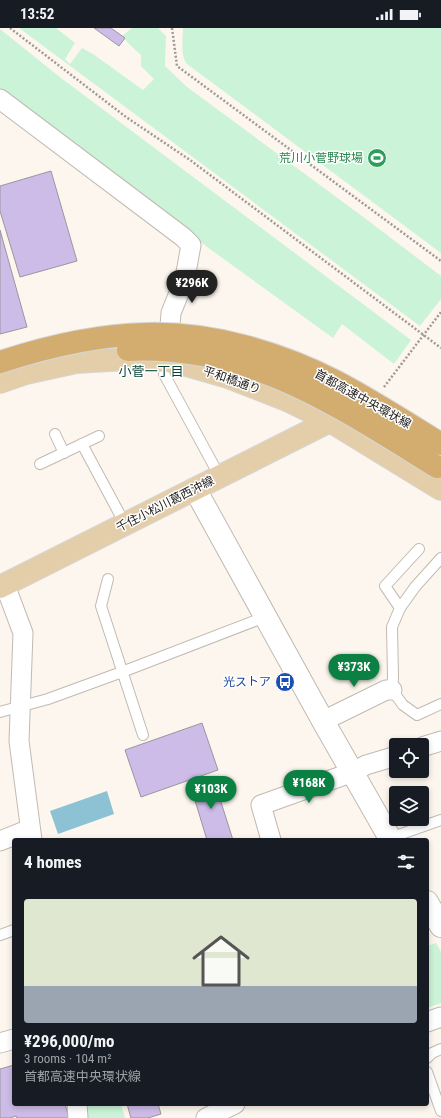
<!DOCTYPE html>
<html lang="en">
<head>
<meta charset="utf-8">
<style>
	body { margin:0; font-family:"Roboto Condensed","Noto Sans JP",sans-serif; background:#20242c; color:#f1f3f6; height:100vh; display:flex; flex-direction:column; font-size:15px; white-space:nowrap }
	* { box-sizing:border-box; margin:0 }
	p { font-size:13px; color:#9ea1a6 }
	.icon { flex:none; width:22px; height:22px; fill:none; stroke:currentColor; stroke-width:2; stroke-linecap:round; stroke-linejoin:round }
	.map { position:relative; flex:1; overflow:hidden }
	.side { position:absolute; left:12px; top:810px; width:417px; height:268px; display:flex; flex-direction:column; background:#171b24; border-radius:4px; box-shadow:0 2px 6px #0003 }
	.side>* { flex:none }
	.buttons { position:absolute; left:389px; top:710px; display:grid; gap:8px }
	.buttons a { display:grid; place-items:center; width:40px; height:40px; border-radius:4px; background:#171b24; box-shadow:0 2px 6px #0003; font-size:20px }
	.price { position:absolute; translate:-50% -34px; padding:0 9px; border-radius:14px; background:#0b8043; color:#fff; font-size:13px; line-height:26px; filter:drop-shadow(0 1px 2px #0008) }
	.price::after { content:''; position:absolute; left:50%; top:24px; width:12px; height:9px; margin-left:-6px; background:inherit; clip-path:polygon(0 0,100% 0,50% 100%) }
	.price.current { background:#222; color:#fff }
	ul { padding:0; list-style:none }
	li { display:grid; align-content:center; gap:8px; height:212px; padding:0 12px }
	li span { display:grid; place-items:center; height:124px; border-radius:4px; color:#555 }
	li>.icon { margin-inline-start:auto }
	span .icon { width:72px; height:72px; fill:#fffc; stroke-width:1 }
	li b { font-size:17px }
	h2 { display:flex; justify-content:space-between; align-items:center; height:48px; padding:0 12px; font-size:17px }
	.status { display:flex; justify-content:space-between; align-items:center; height:28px; padding:0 20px; background:#171b24; direction:ltr }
	.status svg { height:11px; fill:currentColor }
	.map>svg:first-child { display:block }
	.green { fill:#cbf3d7 }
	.water { fill:#8cc2d3 }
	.building { fill:#cdbce7; stroke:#99969f }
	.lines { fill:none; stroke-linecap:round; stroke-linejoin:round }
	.lane-casing { stroke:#c1bab2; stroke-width:12 }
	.street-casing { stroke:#c1bab2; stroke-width:21 }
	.secondary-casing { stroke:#c1bab2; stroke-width:24 }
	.primary-casing { stroke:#d6d6d6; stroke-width:24 }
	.path { stroke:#9f9a94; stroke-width:2.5; stroke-dasharray:2 2; stroke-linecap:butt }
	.lane { stroke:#fff; stroke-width:10 }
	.street { stroke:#fff; stroke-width:19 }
	.secondary { stroke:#fff; stroke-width:22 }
	.primary { stroke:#e4cea9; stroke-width:22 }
	.highway-bridge-casing { stroke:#d6d6d6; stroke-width:24; stroke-linecap:butt }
	.highway-bridge { stroke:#d2ad6f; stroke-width:22 }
	.labels { text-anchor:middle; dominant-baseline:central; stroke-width:3; stroke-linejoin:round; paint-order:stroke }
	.leisure-label { font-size:12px; fill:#27864d; stroke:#fff; text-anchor:end }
	.street-label { font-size:12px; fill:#1e1c19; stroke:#fff }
	.transit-label { font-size:12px; fill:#164399; stroke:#fff; text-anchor:end }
	.neighbourhood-label { font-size:13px; fill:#06433a; stroke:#fff }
</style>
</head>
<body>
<div class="status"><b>13:52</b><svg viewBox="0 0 49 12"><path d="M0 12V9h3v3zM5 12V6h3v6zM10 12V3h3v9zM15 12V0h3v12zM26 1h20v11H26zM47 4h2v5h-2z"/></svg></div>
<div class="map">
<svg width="441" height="1090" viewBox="0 0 441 1090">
	<rect width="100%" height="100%" fill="#fdf6ee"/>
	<g class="green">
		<polygon points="19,0 56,0 75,15 65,31 70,36 82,20 93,26 143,62 154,51 141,38 141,27 129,16 122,8 132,0 158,0 166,8 165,38 187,59 362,188 441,248 441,271 420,298"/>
		<path d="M183 0H441V225L187 36C180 27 183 11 183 0Z"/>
		<polygon points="0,1 61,50 411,312 394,336 342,296 333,310 214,224 0,62"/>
		<polygon points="436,915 441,924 441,975 427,980 427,918"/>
		<polygon points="81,1076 121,1076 125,1090 83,1090"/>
	</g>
	<polygon class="water" points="107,763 114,786 58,806 50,783"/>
	<g class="building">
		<polygon points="94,0 111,0 125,10 119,18"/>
		<polygon points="51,143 77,233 20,249 0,183 0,158"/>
		<polygon points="0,202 27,299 0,306"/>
		<polygon points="202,695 218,742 141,769 125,722"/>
		<polygon points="213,749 233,812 207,812 190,756"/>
		<polygon points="14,1037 14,1076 65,1076 69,1090 17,1090 16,1088 10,1090 0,1090 0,1041"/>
		<polygon points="127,1076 158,1076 161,1086 148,1090 131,1090"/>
	</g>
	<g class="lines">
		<g class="lane-casing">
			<g id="lane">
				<polyline points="164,346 220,449"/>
				<polyline points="55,406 64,425"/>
				<polyline points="82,416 125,496"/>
				<polyline points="40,436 99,408"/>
				<polyline points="419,521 385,558 400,580 392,599 393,649 392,662 403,677 417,687 441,676"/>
				<polyline points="108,551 101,578 143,707"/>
				<polyline points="400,580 415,559 441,530"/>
				<polyline points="0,684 48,671 122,644 265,589"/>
				<polyline points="390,810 441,792"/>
				<polyline points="0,907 14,902"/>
				<polyline points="427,1030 432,1025 441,1021"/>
				<polyline points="427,1044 441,1083"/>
			</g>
		</g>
		<g class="street-casing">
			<g id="street">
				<polyline points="0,71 183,209 191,217 185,250 171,285 168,322"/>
				<polyline points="5,557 23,605 19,713 32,812"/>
				<polyline points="323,693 386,662 392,662"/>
				<polyline points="422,719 441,713"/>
				<polyline points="271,812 261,777 353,744 366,737 396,728"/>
				<polyline points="0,813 30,801"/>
				<polyline points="427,994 441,989"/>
				<polyline points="0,1015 14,1011"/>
				<polyline points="77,1076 78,1090"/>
				<polyline points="206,1090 235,1076"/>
			</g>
		</g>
		<g class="secondary-casing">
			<g id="secondary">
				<polyline points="195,461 323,693 391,812"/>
				<polyline points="427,874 441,898"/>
			</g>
		</g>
		<g class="primary-casing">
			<g id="primary">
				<polyline points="0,354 26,345 76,334 126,331 168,333 186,337 228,349 287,372 330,393 441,461"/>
				<polyline points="0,559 330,393"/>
			</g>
		</g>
		<g class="path">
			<polyline points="10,0 126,89 190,132 441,320"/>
			<polyline points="172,0 177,38 441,233"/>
			<polyline points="384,359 441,284"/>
		</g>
		<use href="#lane" class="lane"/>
		<use href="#street" class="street"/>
		<use href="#secondary" class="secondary"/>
		<use href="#primary" class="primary"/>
		<g class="highway-bridge-casing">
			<g id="highway-bridge">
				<path d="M128 322C249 316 338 378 437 439"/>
				<path d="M0 334C46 319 96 307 145 306 210 304 279 324 337 354 373 373 407 395 441 416"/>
			</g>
		</g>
		<use href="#highway-bridge" class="highway-bridge"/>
	</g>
	<defs>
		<g id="stadium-disc" transform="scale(1)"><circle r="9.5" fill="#2e9e5b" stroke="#fff"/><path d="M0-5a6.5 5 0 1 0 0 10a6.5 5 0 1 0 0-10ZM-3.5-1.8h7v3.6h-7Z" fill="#fff"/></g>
		<g id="bus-disc" transform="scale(1)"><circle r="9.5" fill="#1a4fb4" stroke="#fff"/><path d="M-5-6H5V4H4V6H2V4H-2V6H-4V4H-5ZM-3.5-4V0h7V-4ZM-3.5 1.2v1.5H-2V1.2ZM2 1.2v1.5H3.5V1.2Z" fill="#fff"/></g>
	</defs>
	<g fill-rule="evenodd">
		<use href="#stadium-disc" x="377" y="130"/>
		<use href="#bus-disc" x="285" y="654"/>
	</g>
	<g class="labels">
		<g class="leisure-label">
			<text x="363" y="130">荒川小菅野球場</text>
		</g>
		<g class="street-label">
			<text transform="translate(232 352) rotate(19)">平和橋通り</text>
			<text transform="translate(363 371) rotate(29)">首都高速中央環状線</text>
			<text transform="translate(165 476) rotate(-27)">千住小松川葛西沖線</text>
		</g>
		<g class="transit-label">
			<text x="271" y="654">光ストア</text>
		</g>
		<g class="neighbourhood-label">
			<text x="151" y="343">小菅一丁目</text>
		</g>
	</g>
</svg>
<div class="buttons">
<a><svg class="icon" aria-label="locate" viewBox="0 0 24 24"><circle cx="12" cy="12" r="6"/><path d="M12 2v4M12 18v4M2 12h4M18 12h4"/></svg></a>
<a><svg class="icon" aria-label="layers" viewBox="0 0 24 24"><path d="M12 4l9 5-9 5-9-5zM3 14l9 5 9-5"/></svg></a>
</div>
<b class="price current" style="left:192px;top:276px">¥296K</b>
<b class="price" style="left:354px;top:660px">¥373K</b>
<b class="price" style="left:309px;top:776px">¥168K</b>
<b class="price" style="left:211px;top:782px">¥103K</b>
<section class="side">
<h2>4 homes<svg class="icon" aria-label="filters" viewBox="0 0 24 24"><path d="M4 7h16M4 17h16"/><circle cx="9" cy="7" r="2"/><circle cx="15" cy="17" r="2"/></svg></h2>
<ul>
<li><span style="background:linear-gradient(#dfe7d0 70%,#9aa5b1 0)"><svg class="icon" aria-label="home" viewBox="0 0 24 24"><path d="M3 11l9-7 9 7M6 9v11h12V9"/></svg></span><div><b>¥296,000/mo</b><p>3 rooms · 104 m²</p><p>首都高速中央環状線</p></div></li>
</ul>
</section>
</div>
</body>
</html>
